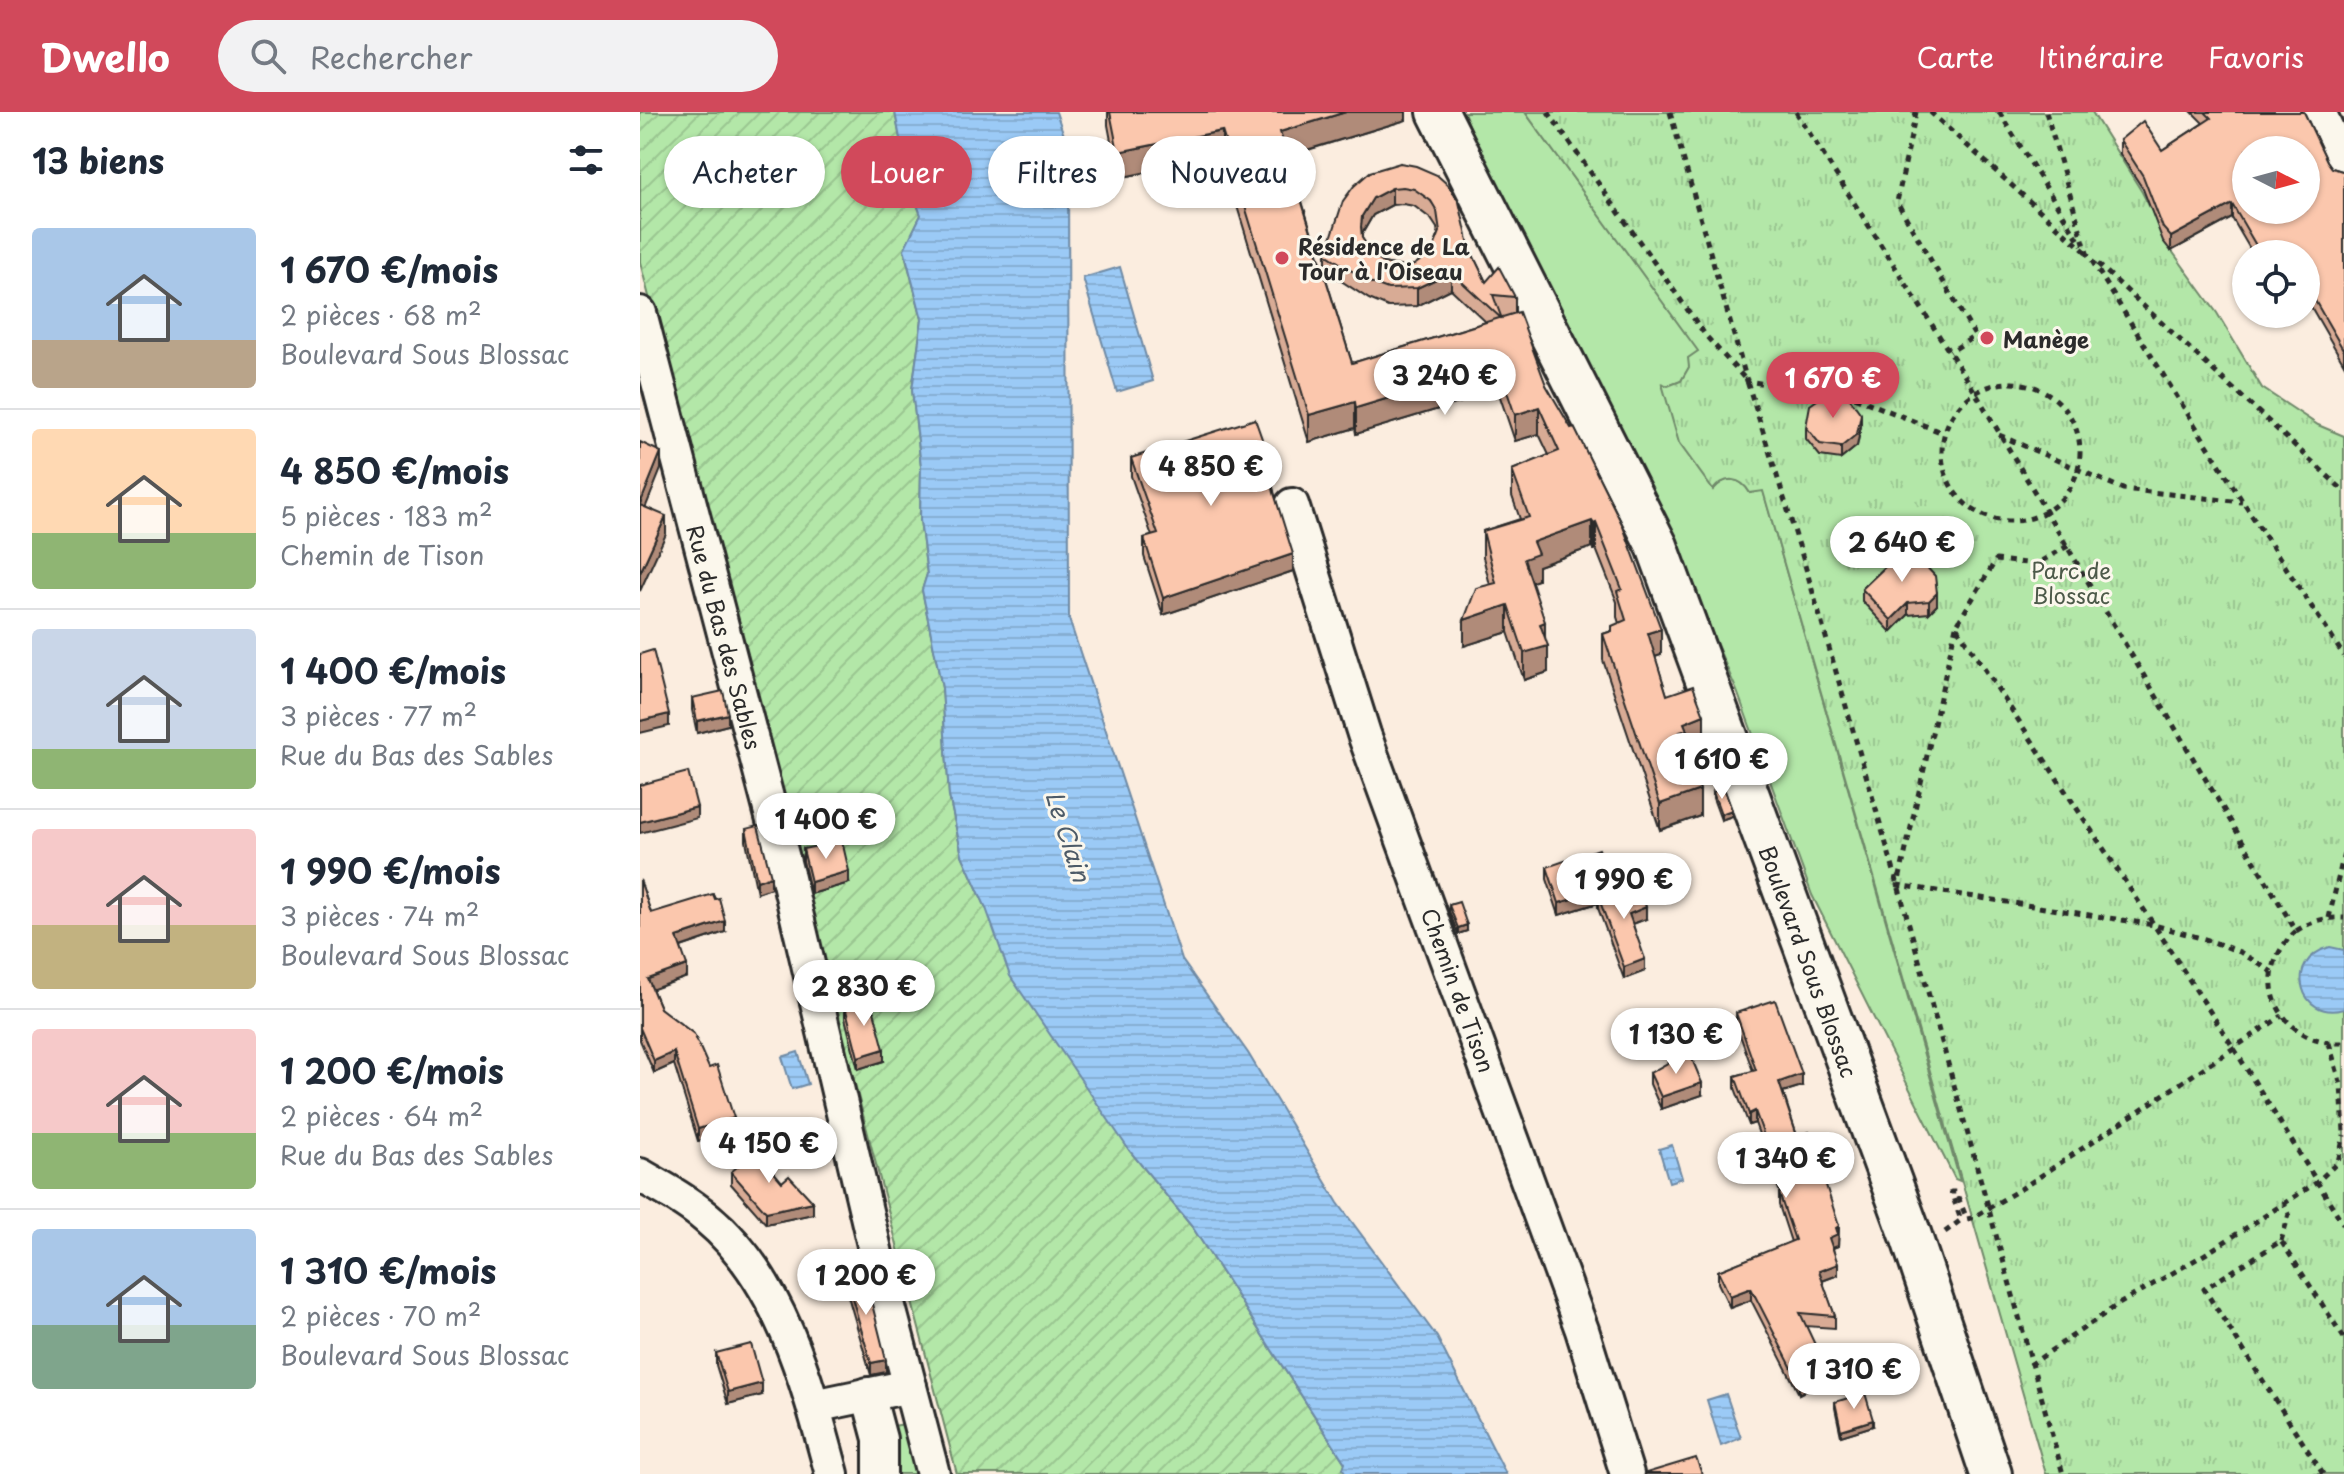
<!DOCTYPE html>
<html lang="fr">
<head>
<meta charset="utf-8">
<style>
	body { margin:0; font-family:"Playpen Sans",sans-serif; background:#f2f2f3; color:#1f2937; height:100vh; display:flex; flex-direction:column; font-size:30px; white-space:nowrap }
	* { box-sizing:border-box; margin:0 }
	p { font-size:26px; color:#747a83 }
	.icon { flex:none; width:44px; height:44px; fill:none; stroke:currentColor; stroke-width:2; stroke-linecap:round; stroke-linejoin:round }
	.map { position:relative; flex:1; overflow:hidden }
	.sheet { display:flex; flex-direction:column; background:#fff; width:640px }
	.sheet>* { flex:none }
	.top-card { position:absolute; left:24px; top:24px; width:760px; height:72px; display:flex; gap:16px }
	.needle { width:52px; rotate:96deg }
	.fabs { position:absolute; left:1592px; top:24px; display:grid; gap:16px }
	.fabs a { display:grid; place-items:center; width:88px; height:88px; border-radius:50%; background:#fff; box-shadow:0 2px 6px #0004; font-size:40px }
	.price { position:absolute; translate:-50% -68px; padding:0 18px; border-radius:28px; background:#fff; color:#222; font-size:26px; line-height:52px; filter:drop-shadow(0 2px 4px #0008) }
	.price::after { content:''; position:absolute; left:50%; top:48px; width:24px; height:18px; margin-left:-12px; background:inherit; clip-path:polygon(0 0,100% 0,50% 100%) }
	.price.on { background:#d1495b; color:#fff }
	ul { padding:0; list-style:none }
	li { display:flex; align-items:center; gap:24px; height:200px; padding:0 32px }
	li+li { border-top:2px solid #e0e1e3 }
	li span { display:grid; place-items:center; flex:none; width:224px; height:160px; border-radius:8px; color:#555 }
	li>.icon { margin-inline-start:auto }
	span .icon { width:96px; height:96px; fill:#fffc; stroke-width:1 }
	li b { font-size:34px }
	h2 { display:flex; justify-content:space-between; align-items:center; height:96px; padding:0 32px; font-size:34px }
	.tag { padding:0 28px; border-radius:36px; background:#fff; box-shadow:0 2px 6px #0004; font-size:28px; line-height:72px }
	.tag.on { background:#d1495b; color:#fff }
	header { display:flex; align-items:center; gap:48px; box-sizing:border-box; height:112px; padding:0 40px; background:#d1495b; color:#fff }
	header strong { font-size:38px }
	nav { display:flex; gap:44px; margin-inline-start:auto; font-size:28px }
	.search { width:560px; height:72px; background:#f2f2f3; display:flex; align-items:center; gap:20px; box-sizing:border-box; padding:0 28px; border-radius:44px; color:#747a83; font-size:30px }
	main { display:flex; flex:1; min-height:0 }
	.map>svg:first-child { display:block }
	.grass { fill:#b3e7a8; stroke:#6f896a; stroke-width:2 }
	.park { fill:url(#park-tufts); stroke:#6f896a; stroke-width:2 }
	.garden { fill:url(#garden-furrows); stroke:#6f896a; stroke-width:2 }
	.water { fill:url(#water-rules); stroke:#6e8aa5; stroke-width:2 }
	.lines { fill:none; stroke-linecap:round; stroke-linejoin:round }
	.minor-casing { stroke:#2b2b2b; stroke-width:38 }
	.major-casing { stroke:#2b2b2b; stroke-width:46 }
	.path { stroke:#2b2b2b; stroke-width:5; stroke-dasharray:6 6; stroke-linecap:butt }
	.minor { stroke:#fbf7ec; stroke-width:32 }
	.major { stroke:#fbf7ec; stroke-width:40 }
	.wall { fill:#d8ab95; stroke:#2b2b2b; stroke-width:2; fill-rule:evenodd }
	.shaded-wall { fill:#b08b79; stroke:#2b2b2b; stroke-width:2 }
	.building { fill:#fbc7ad; stroke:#2b2b2b; stroke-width:2; fill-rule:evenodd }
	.poi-dot { fill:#d1495b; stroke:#fbf7ec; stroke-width:3 }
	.labels { text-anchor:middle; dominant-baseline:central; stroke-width:6; stroke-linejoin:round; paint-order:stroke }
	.poi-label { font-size:22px; font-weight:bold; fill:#2b2b2b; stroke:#fbf7ec; text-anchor:start }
	.park-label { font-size:22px; fill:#4d5a4a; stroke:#fbf7ec }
	.street-label { font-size:22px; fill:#2b2b2b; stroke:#fbf7ec }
	.water-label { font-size:24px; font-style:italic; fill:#4d5b68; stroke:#fbf7ec }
</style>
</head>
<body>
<header>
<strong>Dwello</strong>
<div class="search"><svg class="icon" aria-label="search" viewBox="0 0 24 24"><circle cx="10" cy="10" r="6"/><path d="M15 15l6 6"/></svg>Rechercher</div>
<nav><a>Carte</a><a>Itinéraire</a><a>Favoris</a></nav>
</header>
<main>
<section class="sheet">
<h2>13 biens<svg class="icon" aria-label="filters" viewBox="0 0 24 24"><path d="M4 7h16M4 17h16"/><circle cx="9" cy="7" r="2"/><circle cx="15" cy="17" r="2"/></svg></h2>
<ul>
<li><span style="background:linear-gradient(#a9c7e8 70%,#b9a48a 0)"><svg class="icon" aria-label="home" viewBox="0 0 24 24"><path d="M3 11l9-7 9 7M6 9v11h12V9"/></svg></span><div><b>1 670 €/mois</b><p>2 pièces · 68 m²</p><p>Boulevard Sous Blossac</p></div></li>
<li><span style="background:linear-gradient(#ffd9b3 65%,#8fb573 0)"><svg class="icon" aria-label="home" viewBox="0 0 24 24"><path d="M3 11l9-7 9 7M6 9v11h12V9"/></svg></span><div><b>4 850 €/mois</b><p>5 pièces · 183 m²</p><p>Chemin de Tison</p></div></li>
<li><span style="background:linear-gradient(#c9d6e8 75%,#8fb573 0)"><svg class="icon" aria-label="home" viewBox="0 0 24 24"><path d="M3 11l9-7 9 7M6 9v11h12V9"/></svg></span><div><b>1 400 €/mois</b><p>3 pièces · 77 m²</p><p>Rue du Bas des Sables</p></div></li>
<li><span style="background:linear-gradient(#f6c9c9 60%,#c2b280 0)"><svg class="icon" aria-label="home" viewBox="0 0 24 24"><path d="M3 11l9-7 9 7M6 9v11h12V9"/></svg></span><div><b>1 990 €/mois</b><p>3 pièces · 74 m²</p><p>Boulevard Sous Blossac</p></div></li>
<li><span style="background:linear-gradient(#f6c9c9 65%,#8fb573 0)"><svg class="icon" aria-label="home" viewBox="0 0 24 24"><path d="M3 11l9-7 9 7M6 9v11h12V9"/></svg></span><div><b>1 200 €/mois</b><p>2 pièces · 64 m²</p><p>Rue du Bas des Sables</p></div></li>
<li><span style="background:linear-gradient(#a9c7e8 60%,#7fa58c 0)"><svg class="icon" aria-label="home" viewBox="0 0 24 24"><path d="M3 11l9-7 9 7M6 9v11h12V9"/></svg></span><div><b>1 310 €/mois</b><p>2 pièces · 70 m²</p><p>Boulevard Sous Blossac</p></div></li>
</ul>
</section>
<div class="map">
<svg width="1704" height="1362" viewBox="0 0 1704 1362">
	<defs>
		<pattern id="park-tufts" width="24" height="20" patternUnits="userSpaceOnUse" patternTransform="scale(2)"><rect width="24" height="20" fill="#b3e7a8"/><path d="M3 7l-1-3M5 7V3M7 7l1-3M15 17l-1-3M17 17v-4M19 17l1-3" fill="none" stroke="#9ac691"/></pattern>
		<pattern id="garden-furrows" width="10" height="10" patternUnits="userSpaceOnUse" patternTransform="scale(2)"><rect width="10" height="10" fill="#b3e7a8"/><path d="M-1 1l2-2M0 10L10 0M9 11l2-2" fill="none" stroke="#9ac691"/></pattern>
		<pattern id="water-rules" width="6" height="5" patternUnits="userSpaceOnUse" patternTransform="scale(2)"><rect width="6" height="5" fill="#9bcaf6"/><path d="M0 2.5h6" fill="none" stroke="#86aed3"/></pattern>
	</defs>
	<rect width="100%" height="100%" fill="#fbeddf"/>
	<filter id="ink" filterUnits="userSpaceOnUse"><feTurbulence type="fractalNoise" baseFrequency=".0125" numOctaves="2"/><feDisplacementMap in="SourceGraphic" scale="16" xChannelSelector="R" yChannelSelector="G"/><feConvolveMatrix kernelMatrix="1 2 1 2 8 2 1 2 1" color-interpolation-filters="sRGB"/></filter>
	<g filter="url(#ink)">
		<g class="grass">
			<path d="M824 0H885L1059 239 1041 269 1028 274 1023 272 1074 377C1086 363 1101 365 1110 381L1123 378 1320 1069 1315 1067 1172 783 1097 579 1029 422 851 68Z"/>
			<polygon points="265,1312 279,1362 246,1362 247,1315"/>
		</g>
		<path class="park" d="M885 0H1452L1502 80 1532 139 1577 201 1622 276 1678 313 1704 324V1362H1406L1123 379 1110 381C1101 365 1085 363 1073 378L1039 331 1022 272 1028 274 1041 269 1049 255 1048 246 1058 239Z"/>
		<polygon class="garden" points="0,0 255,0 268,69 281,103 264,138 282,207 272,278 281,354 280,408 287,462 282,478 302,576 309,684 322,743 346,796 489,1038 553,1116 705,1351 703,1357 706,1362 317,1362 0,150"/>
		<g class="water">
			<polygon points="255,0 416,0 428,35 429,507 542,848 608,941 698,1091 797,1225 866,1362 706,1362 703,1357 705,1351 553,1116 489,1038 370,864 346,796 322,743 309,684 302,576 282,478 287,462 280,408 281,354 272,278 282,207 264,137 281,103 268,69"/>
			<polygon points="480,155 513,269 477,280 443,166"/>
			<path d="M1690 835 1704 838V897C1660 910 1642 848 1690 835Z"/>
			<polygon points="158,940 168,972 152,977 142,945"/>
			<polygon points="1032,1033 1042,1066 1029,1070 1019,1037"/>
			<polygon points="1086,1282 1101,1326 1081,1334 1067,1288"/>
		</g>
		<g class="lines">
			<g class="minor-casing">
				<g id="minor">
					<polyline points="1679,0 1704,54"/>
					<polyline points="0,201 147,762 244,1176 293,1362"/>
					<polyline points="652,393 724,622 942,1218 987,1362"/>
					<path d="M0 1063C23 1076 47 1089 67 1106 141 1167 168 1273 192 1362"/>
					<polyline points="228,1282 240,1327 240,1362"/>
					<polyline points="174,1294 270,1274"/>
				</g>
			</g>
			<g class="major-casing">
				<polyline id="major" points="798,0 1017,434 1271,1124 1351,1362"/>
			</g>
			<g class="path">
				<polyline points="908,0 1066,224 1107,269 1162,443 1258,773 1423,1362"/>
				<polyline points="1030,0 1107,269 1189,282"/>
				<path d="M1156 0 1335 280 1656 819C1672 809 1685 805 1704 806"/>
				<polyline points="1276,0 1257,90 1335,224 1310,240"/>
				<polyline points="1290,0 1446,140"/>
				<polyline points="1359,0 1442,133"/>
				<polyline points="1406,0 1447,141 1603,390 1704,544"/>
				<polyline points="1458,152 1704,379"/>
				<circle cx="1371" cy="340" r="69"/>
				<polyline points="1203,284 1214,285 1303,321"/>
				<polyline points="1359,323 1483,377 1602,390"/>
				<polyline points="1428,434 1396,452 1356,448 1316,514 1514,813 1568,828 1600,840 1632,860"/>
				<polyline points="1316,514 1258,773 1514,813 1593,935 1704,1113"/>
				<polyline points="1689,806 1704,741"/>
				<path d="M1656 819C1606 865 1639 933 1704 931"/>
				<polyline points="1689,931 1701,973 1704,1020"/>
				<polyline points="1305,1120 1321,1108 1311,1080 1316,1080 1327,1107 1332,1106 1384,1075 1642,904"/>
				<polyline points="1641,1129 1649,1102 1644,1091"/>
				<polyline points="1390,1253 1479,1192 1567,1141 1676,1071 1698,1050 1704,1023"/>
				<polyline points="1683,1362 1564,1177 1641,1129 1704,1226"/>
			</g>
			<use href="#minor" class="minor"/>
			<use href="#major" class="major"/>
		</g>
		<g class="wall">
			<path d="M468 0H766V8L648 44 712 251 846 210 811 177 777 194 748 195 729 187 686 159V142L760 51 830 137 846 170 875 185V201L1021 543 1015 545 1027 583 1064 630 1047 636 1060 704 1020 718 963 548V522L972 519 979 511 977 505V490L956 437 954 438 952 435 898 454V468L891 470 905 524 908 560 884 568 868 520 824 534 850 473 843 445V419L880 407 872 384V358L909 343 899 322 875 329 858 279 716 322 715 316 669 330 582 45 478 66 468 13ZM763 92 774 94 791 107 797 116 798 124 792 140 774 153 764 155 743 151 734 144 722 126V122L733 103 752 93Z"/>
			<polygon points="1552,0 1664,0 1687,49 1692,56 1702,59 1704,59 1704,252 1666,186 1666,142 1613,142 1592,106 1531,139 1523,129 1503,77 1480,42 1480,28 1522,38 1563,11"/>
			<polygon points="1221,314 1217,334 1201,347 1180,344 1166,327 1166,315"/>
			<polygon points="491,346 633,375 653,459 523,503 504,444 504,426 512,424 491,364"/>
			<polygon points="1267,434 1297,493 1289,501 1268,503 1251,520 1222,489 1222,477"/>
			<polygon points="52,586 88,613 57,621 52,598"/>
			<polygon points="1073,680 1092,704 1081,708 1073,686"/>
			<polygon points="106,717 131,776 117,781 106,729"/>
			<polygon points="163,737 209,771 171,782 163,749"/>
			<polygon points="907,755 973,779 1006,807 993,812 1005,859 984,867 958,796 958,791 919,803 907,767"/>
			<polygon points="0,768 11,801 85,820 41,835 47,865 12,877 20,896 94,1018 58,1029 34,952 14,961 0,928"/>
			<polygon points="809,793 827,819 818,822 809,799"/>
			<polygon points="205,894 244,949 218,957 205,906"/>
			<polygon points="1096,901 1162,974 1143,980 1157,1024 1199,1114 1198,1134 1193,1136 1198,1163 1182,1169 1195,1204 1195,1216 1166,1214 1186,1268 1159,1282 1111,1188 1090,1196 1078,1171 1078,1159 1151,1130 1139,1093 1139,1081 1140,1081 1115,1011 1109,1013 1095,976 1095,964 1113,959 1096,912"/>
			<polygon points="1010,961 1062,983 1021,997 1010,972"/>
			<polygon points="91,1060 142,1070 173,1102 126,1112 91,1072"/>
			<polygon points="206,1165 246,1260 231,1263 206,1177"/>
			<polygon points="76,1241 122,1283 88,1292 76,1253"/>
			<polygon points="1195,1290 1233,1314 1201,1324 1195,1296"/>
		</g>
		<g class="shaded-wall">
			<polygon points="706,0 766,0 766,8 640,46 640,20"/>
			<polygon points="582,19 582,45 478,66 478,40"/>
			<polygon points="752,76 752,93 733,103 722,122 721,115 722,104 733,86"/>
			<polygon points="1592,92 1592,106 1531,139 1531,125"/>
			<polygon points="811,160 811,177 777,194 777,176"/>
			<polygon points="858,253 858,279 716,322 716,296"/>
			<polygon points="715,290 715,316 669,330 669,303"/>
			<polygon points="899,295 899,322 875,329 875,303"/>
			<polygon points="1221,302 1221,314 1217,334 1201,347 1201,335"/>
			<polygon points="21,340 21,357 0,409 0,392"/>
			<polygon points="26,404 26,422 0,479 0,461"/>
			<polygon points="952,409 952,435 898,454 898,468 884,473 884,447 893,430"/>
			<polygon points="956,411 956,437 954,438 954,412"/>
			<polygon points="653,442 653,459 523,503 523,486"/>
			<polygon points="1297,481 1297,493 1289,501 1289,489"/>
			<polygon points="1268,491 1268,503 1251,520 1251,508"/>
			<polygon points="868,493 868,520 824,534 824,508"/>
			<polygon points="905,510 905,535 908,534 908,560 884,568 884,541 900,512"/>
			<polygon points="1021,517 1021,543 1008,547 1008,521"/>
			<polygon points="29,602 29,614 0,621 0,609"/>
			<polygon points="88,602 88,613 57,621 57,609"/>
			<polygon points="1064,603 1064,630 1047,636 1047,644 1040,620 1044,611"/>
			<polygon points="1060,678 1060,704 1020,718 1020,692"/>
			<polygon points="57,695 57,706 0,721 0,710"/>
			<polygon points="1092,698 1092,704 1081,708 1081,702"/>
			<polygon points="209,759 209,771 171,782 171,770"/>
			<polygon points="131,764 131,776 117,781 117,769"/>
			<polygon points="973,775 973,787 958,784 958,791 919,803 919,791"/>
			<polygon points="1006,795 1006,807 989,813 989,802"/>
			<polygon points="85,809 85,820 37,836 37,825"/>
			<polygon points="827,813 827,819 818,822 818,816"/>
			<polygon points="1005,847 1005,859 984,867 984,855"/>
			<polygon points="47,853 47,865 8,879 8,867"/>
			<polygon points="244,937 244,949 218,957 218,945"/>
			<polygon points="34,940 34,952 14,961 14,949"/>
			<polygon points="1162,962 1162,974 1139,981 1139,970"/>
			<polygon points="1062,971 1062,983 1021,997 1021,985"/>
			<polygon points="1115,999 1115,1011 1109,1013 1109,1002"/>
			<polygon points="94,1006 94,1018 58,1029 58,1017"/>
			<polygon points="173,1090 173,1102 126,1112 126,1100"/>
			<polygon points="1199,1114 1198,1134 1189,1137 1189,1126"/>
			<polygon points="1198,1152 1198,1163 1179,1170 1179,1159"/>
			<polygon points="1111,1176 1111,1188 1090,1196 1090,1184"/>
			<polygon points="246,1248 246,1260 231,1263 231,1251"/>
			<polygon points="1186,1256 1186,1268 1159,1282 1159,1270"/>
			<polygon points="122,1271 122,1283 88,1292 88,1280"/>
			<polygon points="1233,1308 1233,1314 1201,1324 1201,1318"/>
		</g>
		<g class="building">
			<polygon points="470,0 706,0 640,20 712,251 879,200 906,273 931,316 934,315 982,412 1021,517 1008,521 1027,583 1053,574 1064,603 1044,611 1047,618 1040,620 1060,678 1020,692 963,522 972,519 972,514 986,508 977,479 982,477 956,411 954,412 952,409 893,430 898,442 884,447 905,510 900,512 908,534 884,541 868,493 824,508 836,476 856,471 843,419 889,405 872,358 919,339 899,295 875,303 858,253 716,296 715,290 669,303 582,19 478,40"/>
			<path d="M1565 0H1664L1687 49 1692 56 1702 59H1704V239L1666 173V142H1621L1592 92 1531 125 1523 116 1503 64 1480 28 1503 9 1522 38 1571 6ZM1606 38H1666V98H1606Z"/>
			<path d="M760 51 776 54 797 63 808 73 819 90 830 137 846 170 859 155 875 185 853 183 862 207 811 160 777 176 748 177 729 170 686 142 703 89 714 74 730 60ZM763 75 774 77 791 89 797 99 800 120 792 140 774 153 764 155 743 151 734 144 722 126 721 115 722 104 733 86 752 76Z"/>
			<polygon points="1187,281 1208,284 1221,302 1217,322 1201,335 1180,332 1166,315 1170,293"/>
			<polygon points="615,307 633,358 629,359 634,381 653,442 523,486 504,426 518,422 491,346"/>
			<polygon points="0,330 21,340 0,392"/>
			<polygon points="0,393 26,404 0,461"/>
			<polygon points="1267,434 1295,464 1297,481 1289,489 1268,491 1251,508 1222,477"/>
			<polygon points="13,538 29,602 0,609 0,542"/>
			<polygon points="83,579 88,602 57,609 52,586"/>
			<polygon points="48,660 57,695 0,710 0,673"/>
			<polygon points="1084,676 1092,698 1081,702 1073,680"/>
			<polygon points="118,714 131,764 117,769 106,717"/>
			<polygon points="202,729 209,759 171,770 163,737"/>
			<polygon points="959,737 973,775 919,791 907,755"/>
			<polygon points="0,768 11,801 73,782 75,787 79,786 85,809 37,825 47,853 8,867 20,896 54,922 69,956 77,953 94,1006 58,1017 34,940 14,949 0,916"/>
			<polygon points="998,770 1006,795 989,802 1005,847 984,855 958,784"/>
			<polygon points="819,790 827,813 818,816 809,793"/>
			<polygon points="231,888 244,937 218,945 205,894"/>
			<polygon points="1135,888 1162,962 1139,970 1157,1024 1169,1020 1199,1114 1196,1116 1198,1122 1189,1126 1198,1152 1179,1159 1195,1204 1160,1201 1186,1256 1159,1270 1111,1176 1090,1184 1078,1159 1155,1128 1139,1081 1144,1079 1115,999 1109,1002 1095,964 1116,958 1096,901"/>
			<polygon points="1050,942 1062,971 1021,985 1010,961 1035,947 1036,949"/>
			<polygon points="116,1039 142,1070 149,1064 173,1090 126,1100 91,1060"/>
			<polygon points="224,1160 246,1248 231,1251 206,1165"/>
			<polygon points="111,1232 122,1271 88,1280 76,1241"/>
			<polygon points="1225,1281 1233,1308 1201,1318 1195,1290"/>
			<polygon points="1056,1346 1062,1362 1003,1362"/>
		</g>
	</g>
	<g class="poi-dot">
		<circle cx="642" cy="146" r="8"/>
		<circle cx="1347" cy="226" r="8"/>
	</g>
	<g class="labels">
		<g class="poi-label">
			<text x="658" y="133">Résidence de La<tspan x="658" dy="25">Tour à l'Oiseau</tspan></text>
			<text x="1363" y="226">Manège</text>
		</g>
		<g class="park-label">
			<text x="1431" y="457">Parc de<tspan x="1431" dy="25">Blossac</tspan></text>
		</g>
		<g class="street-label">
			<text transform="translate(85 525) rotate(75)">Rue du Bas des Sables</text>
			<text transform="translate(1169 849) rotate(70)">Boulevard Sous Blossac</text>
			<text transform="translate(819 878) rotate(70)">Chemin de Tison</text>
		</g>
		<g class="water-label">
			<text transform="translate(429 724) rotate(72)">Le Clain</text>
		</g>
	</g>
</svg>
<div class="fabs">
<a><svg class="needle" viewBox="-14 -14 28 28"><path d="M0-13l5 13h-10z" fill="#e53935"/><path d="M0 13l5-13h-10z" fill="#747a83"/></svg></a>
<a><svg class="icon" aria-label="locate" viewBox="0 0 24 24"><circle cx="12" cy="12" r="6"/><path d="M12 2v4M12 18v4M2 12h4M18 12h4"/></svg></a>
</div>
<b class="price" style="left:805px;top:305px">3 240 €</b>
<b class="price on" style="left:1193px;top:308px">1 670 €</b>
<b class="price" style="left:571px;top:396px">4 850 €</b>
<b class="price" style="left:1262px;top:472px">2 640 €</b>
<b class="price" style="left:1082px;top:689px">1 610 €</b>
<b class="price" style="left:186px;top:749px">1 400 €</b>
<b class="price" style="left:984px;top:809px">1 990 €</b>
<b class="price" style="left:224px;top:916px">2 830 €</b>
<b class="price" style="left:1036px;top:964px">1 130 €</b>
<b class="price" style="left:129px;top:1073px">4 150 €</b>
<b class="price" style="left:1146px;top:1088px">1 340 €</b>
<b class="price" style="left:226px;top:1205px">1 200 €</b>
<b class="price" style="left:1214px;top:1299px">1 310 €</b>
<div class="top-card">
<a class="tag">Acheter</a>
<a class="tag on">Louer</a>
<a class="tag">Filtres</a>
<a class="tag">Nouveau</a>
</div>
</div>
</main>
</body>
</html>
